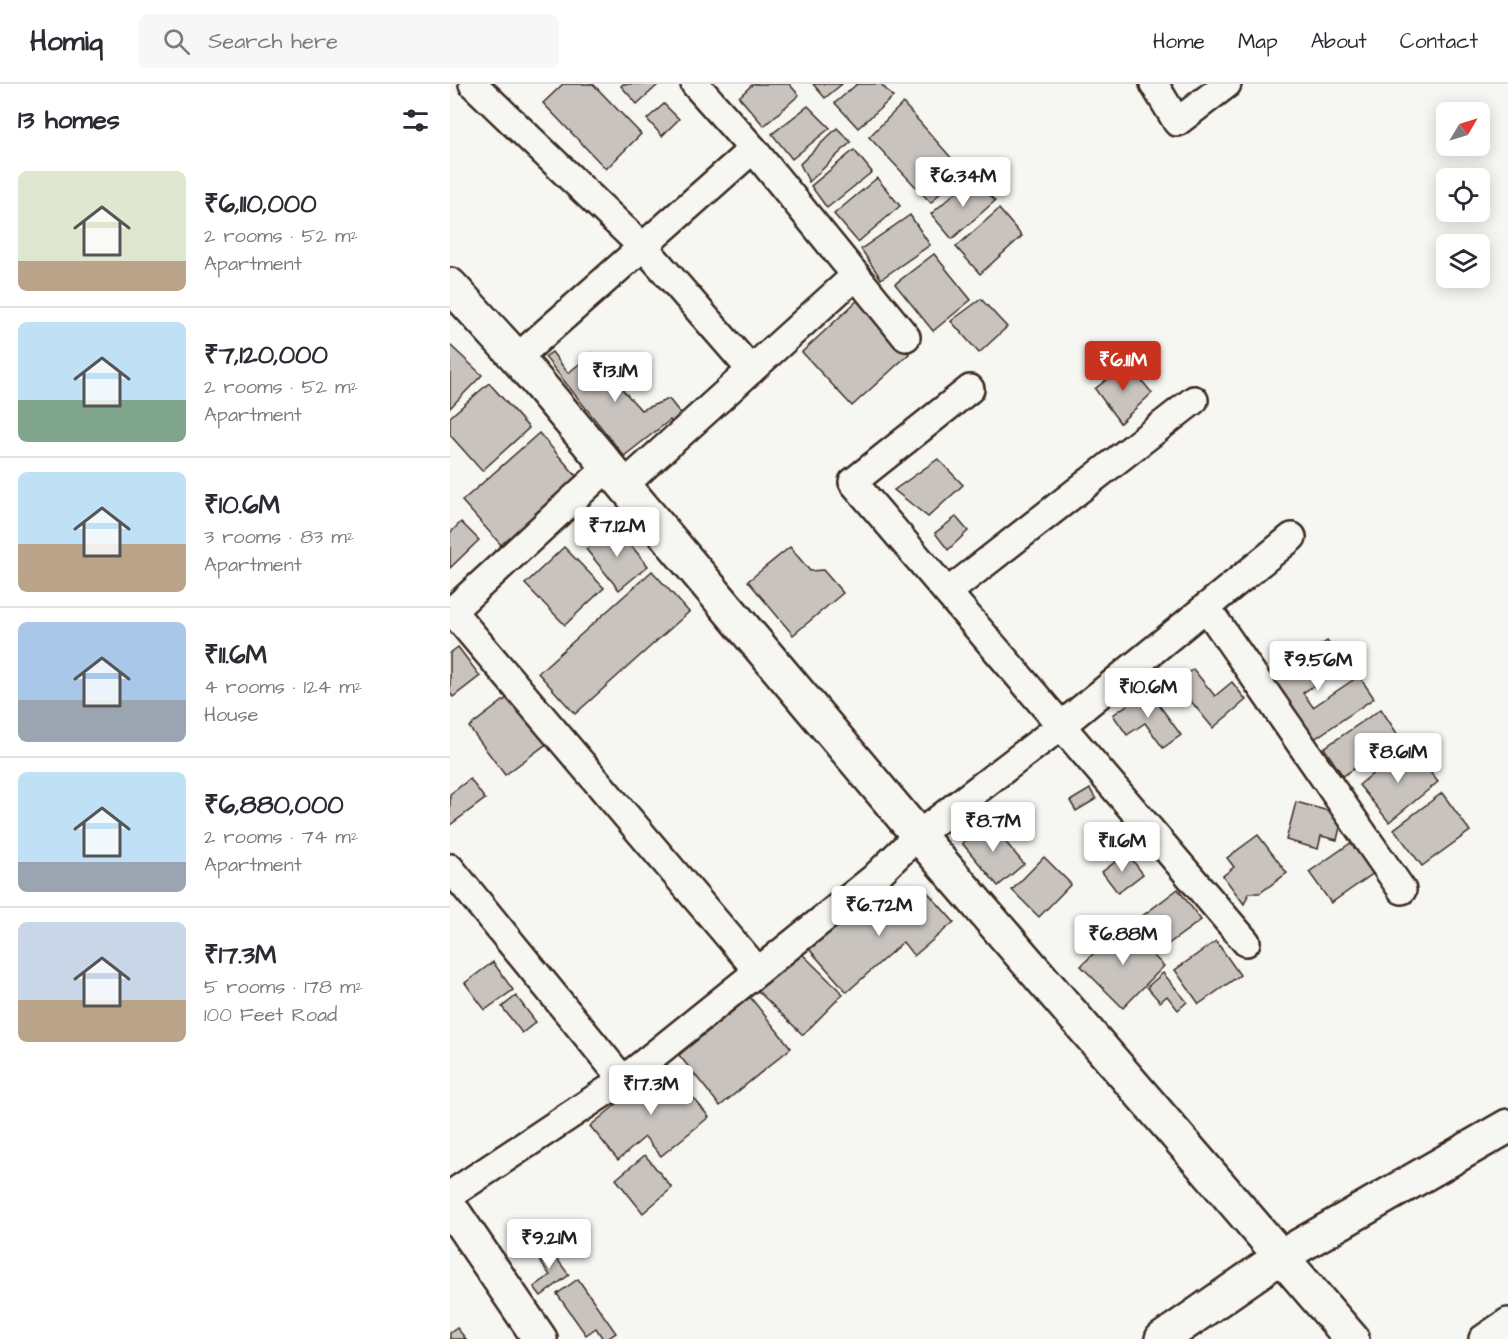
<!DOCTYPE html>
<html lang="en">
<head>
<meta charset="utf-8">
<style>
	body { margin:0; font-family:"Architects Daughter",sans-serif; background:#f7f7f7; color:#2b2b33; height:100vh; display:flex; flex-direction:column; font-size:22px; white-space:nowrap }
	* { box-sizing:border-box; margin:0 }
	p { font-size:20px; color:#7c7c81 }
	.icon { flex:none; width:33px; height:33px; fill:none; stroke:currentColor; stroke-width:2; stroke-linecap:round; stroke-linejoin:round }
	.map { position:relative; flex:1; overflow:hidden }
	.side { display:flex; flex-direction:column; background:#fff; width:450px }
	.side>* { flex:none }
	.needle { width:39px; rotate:52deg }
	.controls { position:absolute; left:986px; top:18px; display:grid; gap:12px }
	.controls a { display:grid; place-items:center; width:54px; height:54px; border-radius:9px; background:#fff; box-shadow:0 3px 15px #0003; font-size:30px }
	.price { position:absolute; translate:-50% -51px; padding:0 14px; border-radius:6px; background:#fff; color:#222; font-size:20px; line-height:39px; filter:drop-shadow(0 2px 3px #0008) }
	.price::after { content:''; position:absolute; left:50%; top:36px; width:18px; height:14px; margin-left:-9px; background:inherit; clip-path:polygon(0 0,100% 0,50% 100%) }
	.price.selected { background:#c8321e; color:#fff }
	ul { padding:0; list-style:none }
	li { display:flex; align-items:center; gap:18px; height:150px; padding:0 18px }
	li+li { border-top:2px solid #e1e1e2 }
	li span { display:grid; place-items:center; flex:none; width:168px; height:120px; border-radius:9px; color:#555 }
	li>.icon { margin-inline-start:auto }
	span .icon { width:72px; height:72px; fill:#fffc; stroke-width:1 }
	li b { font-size:26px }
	h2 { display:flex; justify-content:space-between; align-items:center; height:72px; padding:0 18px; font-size:26px }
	header { display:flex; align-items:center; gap:36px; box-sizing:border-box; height:84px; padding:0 30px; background:#fff; border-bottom:2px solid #e1e1e2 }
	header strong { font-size:28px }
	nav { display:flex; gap:33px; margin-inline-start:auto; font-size:21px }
	.search { width:420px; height:54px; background:#f7f7f7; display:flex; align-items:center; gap:15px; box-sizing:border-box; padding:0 21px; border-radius:9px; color:#7c7c81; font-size:22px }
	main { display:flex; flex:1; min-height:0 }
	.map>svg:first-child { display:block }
	.building { fill:#c8c3be; stroke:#3b2a1e; stroke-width:1.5 }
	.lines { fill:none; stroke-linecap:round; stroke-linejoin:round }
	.minor-casing { stroke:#3b2a1e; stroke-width:32 }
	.tertiary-casing { stroke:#3b2a1e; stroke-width:38 }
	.secondary-casing { stroke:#3b2a1e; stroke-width:38 }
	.minor { stroke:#f6f6f2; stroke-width:27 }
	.tertiary { stroke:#f6f6f2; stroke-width:33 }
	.secondary { stroke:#f6f6f2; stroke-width:33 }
</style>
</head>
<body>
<header>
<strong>Homiq</strong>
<div class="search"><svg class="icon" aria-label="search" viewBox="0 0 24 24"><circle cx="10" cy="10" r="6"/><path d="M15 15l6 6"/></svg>Search here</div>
<nav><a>Home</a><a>Map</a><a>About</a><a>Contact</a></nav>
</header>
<main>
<section class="side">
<h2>13 homes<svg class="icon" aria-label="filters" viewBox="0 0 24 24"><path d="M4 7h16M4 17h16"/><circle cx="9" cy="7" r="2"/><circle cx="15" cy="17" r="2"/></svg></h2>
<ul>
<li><span style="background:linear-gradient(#dfe7d0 75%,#b9a48a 0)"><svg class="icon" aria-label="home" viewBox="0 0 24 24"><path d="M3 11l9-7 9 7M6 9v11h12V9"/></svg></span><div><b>₹6,110,000</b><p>2 rooms · 52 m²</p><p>Apartment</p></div></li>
<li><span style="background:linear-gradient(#bfe0f5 65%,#7fa58c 0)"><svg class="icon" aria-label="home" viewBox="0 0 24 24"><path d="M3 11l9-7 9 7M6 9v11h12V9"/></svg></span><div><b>₹7,120,000</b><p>2 rooms · 52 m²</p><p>Apartment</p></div></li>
<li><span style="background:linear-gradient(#bfe0f5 60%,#b9a48a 0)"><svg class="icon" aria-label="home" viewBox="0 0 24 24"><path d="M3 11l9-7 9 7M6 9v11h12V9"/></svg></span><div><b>₹10.6M</b><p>3 rooms · 83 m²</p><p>Apartment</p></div></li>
<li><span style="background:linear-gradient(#a9c7e8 65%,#9aa5b1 0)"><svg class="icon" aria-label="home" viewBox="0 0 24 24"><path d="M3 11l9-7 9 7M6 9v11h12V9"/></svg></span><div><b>₹11.6M</b><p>4 rooms · 124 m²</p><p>House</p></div></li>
<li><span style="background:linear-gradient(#bfe0f5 75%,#9aa5b1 0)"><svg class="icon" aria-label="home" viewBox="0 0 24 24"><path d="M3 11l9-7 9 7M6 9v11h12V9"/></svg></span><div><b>₹6,880,000</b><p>2 rooms · 74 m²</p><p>Apartment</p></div></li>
<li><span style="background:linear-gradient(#c9d6e8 65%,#b9a48a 0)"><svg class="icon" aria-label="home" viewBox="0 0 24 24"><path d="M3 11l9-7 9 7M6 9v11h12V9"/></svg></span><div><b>₹17.3M</b><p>5 rooms · 178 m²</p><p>100 Feet Road</p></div></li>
</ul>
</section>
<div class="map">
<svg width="1058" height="1255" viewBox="0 0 1058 1255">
	<rect width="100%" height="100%" fill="#f6f6f2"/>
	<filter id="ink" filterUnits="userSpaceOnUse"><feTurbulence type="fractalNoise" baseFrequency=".0167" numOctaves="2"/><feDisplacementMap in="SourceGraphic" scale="12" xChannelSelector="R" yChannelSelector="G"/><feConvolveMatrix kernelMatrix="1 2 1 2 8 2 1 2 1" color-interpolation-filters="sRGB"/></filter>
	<g filter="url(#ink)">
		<g class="building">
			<polygon points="113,0 143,0 191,50 156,85 93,19"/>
			<polygon points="173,0 209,0 187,20 171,2"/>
			<polygon points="303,0 339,0 349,11 314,42 289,13"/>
			<polygon points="363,0 392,0 375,14"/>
			<polygon points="407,0 431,0 443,13 408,44 385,19"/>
			<polygon points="453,19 511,85 481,119 419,53"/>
			<polygon points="214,20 229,35 212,52 197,35"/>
			<polygon points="358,22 380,44 342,75 322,50"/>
			<polygon points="387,44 401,58 359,98 350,80"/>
			<polygon points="404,66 422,88 377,124 361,102"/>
			<polygon points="524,92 545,117 502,155 481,130"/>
			<polygon points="427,94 450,122 408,158 384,130"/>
			<polygon points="549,125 572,152 530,190 506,163"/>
			<polygon points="460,131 480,161 431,195 411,165"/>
			<polygon points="484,170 521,216 483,247 445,200"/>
			<polygon points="409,215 459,270 402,322 352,268"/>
			<polygon points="531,215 557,243 529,269 501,237"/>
			<polygon points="0,261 32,291 0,324"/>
			<polygon points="102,268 118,289 143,269 163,294 177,283 186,290 171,304 191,326 219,315 234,334 224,342 220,336 174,372 95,273"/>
			<polygon points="677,279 702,309 670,339 645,305"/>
			<polygon points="39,299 79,344 32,387 0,351 0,333"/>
			<polygon points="89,349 128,394 52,462 12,417"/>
			<polygon points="488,375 513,401 478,433 444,406"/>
			<polygon points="506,433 518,447 498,466 485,449"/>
			<polygon points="11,438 29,456 0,484 0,449"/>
			<polygon points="165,442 198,482 169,506 136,465"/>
			<polygon points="114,463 154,504 115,541 75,500"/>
			<polygon points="340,463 360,487 373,486 393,509 343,551 298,497"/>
			<polygon points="202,487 239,528 125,630 88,589"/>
			<polygon points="877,557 894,581 853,609 863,623 909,592 924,614 860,658 818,598"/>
			<polygon points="8,563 30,592 3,613 0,609 0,569"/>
			<polygon points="743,585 765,612 782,598 796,616 763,644 726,599"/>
			<polygon points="698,606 731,651 713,664 695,639 677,651 663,631"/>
			<polygon points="66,607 103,655 55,691 19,643"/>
			<polygon points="931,625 950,654 893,692 874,664"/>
			<polygon points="958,661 988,698 939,738 909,701"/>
			<polygon points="20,695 35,715 0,741 0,710"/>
			<polygon points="640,705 646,715 626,727 620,717"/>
			<polygon points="992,709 1020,747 972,782 944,745"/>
			<polygon points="846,718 893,731 887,756 871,752 868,765 836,756"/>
			<polygon points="538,737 574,780 548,802 512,759"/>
			<polygon points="808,751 837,789 810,809 799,809 794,820 773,792 784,783 777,774"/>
			<polygon points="902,758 924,789 881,819 859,788"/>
			<polygon points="677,769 693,790 668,809 652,788"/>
			<polygon points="594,773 621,800 589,833 562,806"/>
			<polygon points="472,802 504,838 464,872 453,858 397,908 359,865 413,816 432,838"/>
			<polygon points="728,805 751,836 710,866 687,836"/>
			<polygon points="672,841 714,882 673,924 631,882"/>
			<polygon points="766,857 790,891 749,920 725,886"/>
			<polygon points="348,866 393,910 353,951 308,907"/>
			<polygon points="43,878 63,906 35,926 15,899"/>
			<polygon points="713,889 737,918 728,926 717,912 710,918 697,903"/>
			<polygon points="66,912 86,938 72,949 52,923"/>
			<polygon points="300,913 341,964 270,1022 229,971"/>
			<polygon points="216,980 259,1033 211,1072 195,1053 168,1076 140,1042"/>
			<polygon points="195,1071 222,1104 193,1129 166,1095"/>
			<polygon points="95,1159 119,1191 91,1212 84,1203 100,1191 83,1168"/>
			<polygon points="128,1195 166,1249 157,1255 153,1255 146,1244 136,1251 107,1210"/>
			<polygon points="7,1244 16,1255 0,1255 0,1249"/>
		</g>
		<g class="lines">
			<g class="minor-casing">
				<g id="minor">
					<polyline points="23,0 201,171 301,286"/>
					<polyline points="245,0 303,65 456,253"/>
					<polyline points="704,0 727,38 777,0"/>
					<polyline points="67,274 303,65"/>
					<polyline points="520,305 403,398 796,858"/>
					<polyline points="158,383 2,527 308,887"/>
					<polyline points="173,402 406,191"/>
					<polyline points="498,508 744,316"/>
					<polyline points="756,523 952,806"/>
					<polyline points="0,784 173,996"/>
					<polyline points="0,1111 173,996 424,794 468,751 612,641 842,453"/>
					<polyline points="1033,1255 1058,1238"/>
				</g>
			</g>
			<g class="tertiary-casing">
				<g id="tertiary">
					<polyline points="0,201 67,274 468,751 902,1255"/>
					<polyline points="712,1255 830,1173 1058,1042"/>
				</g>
			</g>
			<g class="secondary-casing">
				<polyline id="secondary" points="0,1123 90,1255"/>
			</g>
			<use href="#minor" class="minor"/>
			<use href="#tertiary" class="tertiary"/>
			<use href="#secondary" class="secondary"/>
		</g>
	</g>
</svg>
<div class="controls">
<a><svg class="needle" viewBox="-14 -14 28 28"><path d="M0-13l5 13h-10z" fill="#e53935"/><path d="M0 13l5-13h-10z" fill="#7c7c81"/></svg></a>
<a><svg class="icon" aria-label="locate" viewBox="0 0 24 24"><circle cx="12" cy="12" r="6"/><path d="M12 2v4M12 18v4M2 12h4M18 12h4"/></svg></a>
<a><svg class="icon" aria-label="layers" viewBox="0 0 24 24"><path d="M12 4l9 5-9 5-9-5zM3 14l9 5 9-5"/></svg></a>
</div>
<b class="price" style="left:513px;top:124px">₹6.34M</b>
<b class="price selected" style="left:673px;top:308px">₹6.11M</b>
<b class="price" style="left:165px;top:319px">₹13.1M</b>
<b class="price" style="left:167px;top:474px">₹7.12M</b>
<b class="price" style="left:868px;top:608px">₹9.56M</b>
<b class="price" style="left:698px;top:635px">₹10.6M</b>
<b class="price" style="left:948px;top:700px">₹8.61M</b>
<b class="price" style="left:543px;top:769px">₹8.7M</b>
<b class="price" style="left:672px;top:789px">₹11.6M</b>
<b class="price" style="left:429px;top:853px">₹6.72M</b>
<b class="price" style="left:673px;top:882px">₹6.88M</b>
<b class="price" style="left:201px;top:1032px">₹17.3M</b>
<b class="price" style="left:99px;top:1186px">₹9.21M</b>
</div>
</main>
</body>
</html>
